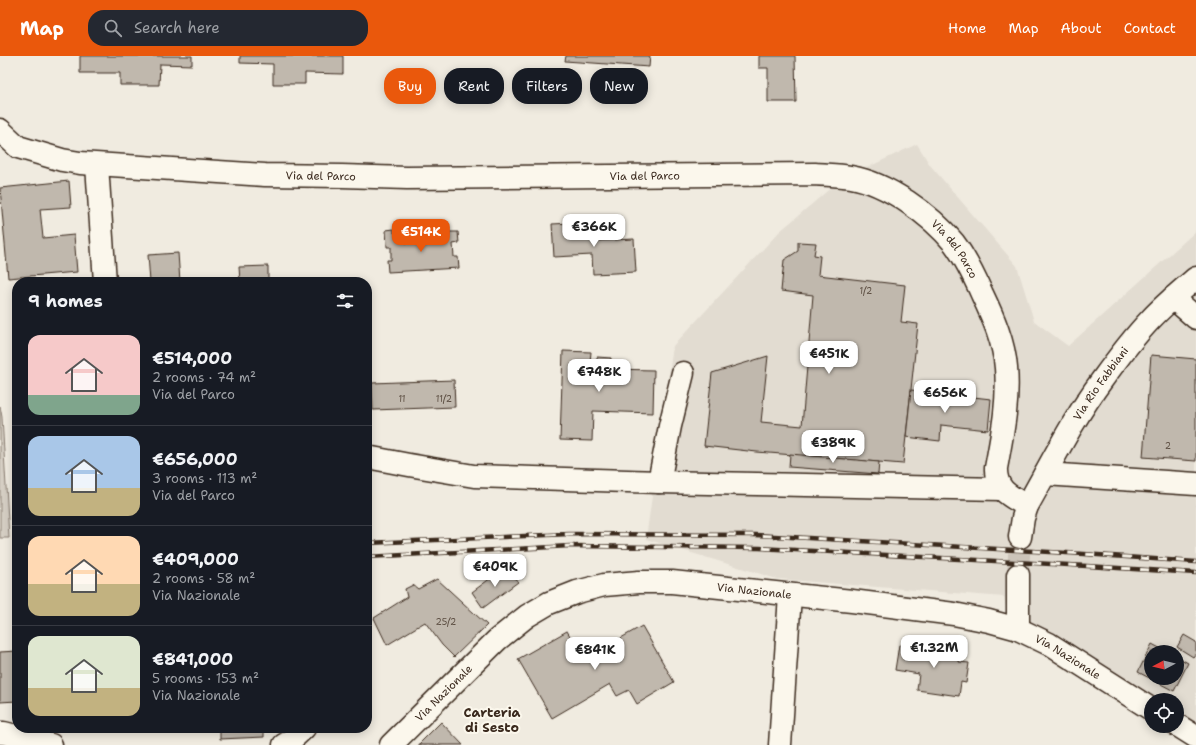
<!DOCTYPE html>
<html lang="en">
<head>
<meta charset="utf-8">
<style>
	body { margin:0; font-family:"Shantell Sans",sans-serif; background:#242831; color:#f1f3f6; height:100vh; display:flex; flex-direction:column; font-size:15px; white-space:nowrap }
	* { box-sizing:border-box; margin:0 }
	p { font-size:13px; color:#9ea1a6 }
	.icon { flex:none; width:22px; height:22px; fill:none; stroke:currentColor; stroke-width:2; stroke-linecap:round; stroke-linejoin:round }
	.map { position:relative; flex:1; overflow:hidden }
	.drawer { position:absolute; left:12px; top:221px; width:360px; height:456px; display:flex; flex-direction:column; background:#171b24; border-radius:16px; box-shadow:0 2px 10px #0003 }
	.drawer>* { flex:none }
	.hud { position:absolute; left:384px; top:12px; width:380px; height:36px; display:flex; gap:8px }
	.needle { width:26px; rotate:263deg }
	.buttons { position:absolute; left:1144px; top:589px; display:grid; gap:8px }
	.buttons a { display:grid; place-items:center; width:40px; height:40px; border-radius:50%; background:#171b24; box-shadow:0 2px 10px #0003; font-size:20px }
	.price { position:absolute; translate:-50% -34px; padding:0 9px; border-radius:8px; background:#fff; color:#222; font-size:13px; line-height:26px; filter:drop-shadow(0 1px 2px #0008) }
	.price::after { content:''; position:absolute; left:50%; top:24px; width:12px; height:9px; margin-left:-6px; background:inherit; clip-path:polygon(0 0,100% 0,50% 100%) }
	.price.selected { background:#ea580c; color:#fff }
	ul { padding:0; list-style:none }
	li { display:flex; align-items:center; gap:12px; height:100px; padding:0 16px }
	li+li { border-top:1px solid #363941 }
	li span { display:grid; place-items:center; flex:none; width:112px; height:80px; border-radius:12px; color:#555 }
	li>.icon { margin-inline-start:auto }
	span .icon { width:48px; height:48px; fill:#fffc; stroke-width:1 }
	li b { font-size:17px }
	h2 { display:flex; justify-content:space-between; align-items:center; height:48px; padding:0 16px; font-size:17px }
	.chip { padding:0 14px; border-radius:16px; background:#171b24; box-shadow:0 2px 10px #0003; font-size:14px; line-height:36px }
	.chip.selected { background:#ea580c; color:#fff }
	header { display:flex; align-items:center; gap:24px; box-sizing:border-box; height:56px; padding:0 20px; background:#ea580c; color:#fff }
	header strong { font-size:19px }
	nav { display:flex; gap:22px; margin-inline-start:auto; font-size:14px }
	.search { width:280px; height:36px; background:#242831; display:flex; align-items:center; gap:10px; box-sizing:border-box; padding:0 14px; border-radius:16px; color:#9ea1a6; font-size:15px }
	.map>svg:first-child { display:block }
	.built { fill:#e2dcd1; fill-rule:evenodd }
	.green { fill:#d5cec3; stroke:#887c70 }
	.building { fill:#c0b8ad; stroke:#3b2a1e }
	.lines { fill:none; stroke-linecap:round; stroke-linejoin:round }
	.minor-tunnel { stroke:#ccc4b9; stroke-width:22; stroke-dasharray:22 11; stroke-linecap:butt }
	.minor-casing { stroke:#3b2a1e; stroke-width:25 }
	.major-casing { stroke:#3b2a1e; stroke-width:25 }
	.minor { stroke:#fbf7ec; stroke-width:22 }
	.major { stroke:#fbf7ec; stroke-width:22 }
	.rail-casing { stroke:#3b2a1e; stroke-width:4.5 }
	.rail { stroke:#fbf7ec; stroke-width:3; stroke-dasharray:9; stroke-linecap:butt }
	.labels { text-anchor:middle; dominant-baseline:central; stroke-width:4; stroke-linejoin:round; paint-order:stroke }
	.number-label { font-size:9px; fill:#5c4e42 }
	.street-label { font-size:11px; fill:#3b2a1e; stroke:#fbf7ec }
	.quarter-label { font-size:13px; font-weight:bold; fill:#3b2a1e; stroke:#fbf7ec }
</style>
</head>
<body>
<header>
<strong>Map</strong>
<div class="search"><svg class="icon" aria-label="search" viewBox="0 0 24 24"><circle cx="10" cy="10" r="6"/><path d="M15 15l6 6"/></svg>Search here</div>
<nav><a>Home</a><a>Map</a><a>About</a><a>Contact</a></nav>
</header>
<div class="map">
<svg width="1196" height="689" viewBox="0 0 1196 689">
	<rect width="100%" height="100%" fill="#f0ebe0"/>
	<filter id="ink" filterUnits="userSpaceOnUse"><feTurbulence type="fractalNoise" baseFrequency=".025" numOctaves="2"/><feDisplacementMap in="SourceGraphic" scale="8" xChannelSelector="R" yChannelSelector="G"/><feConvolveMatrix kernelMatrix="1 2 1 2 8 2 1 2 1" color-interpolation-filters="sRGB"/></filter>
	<g filter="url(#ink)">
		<path class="built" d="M917 88 930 109 1017 210 1034 265 1068 290 1196 175V670L1177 660V644H1151L1010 574 1004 541 777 523 646 483 673 290 779 176 839 125ZM1151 596H1177V622H1151Z"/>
		<polygon class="green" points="0,350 2,361 9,482 0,482"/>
		<g class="building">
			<polygon points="80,0 192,0 192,9 160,8 159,29 120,29 120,17 80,17"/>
			<polygon points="240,0 343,0 343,18 305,17 305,28 273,28 273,8 240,7"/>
			<polygon points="566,0 650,0 649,11 565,5"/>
			<polygon points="759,0 795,0 796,46 768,46 768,12 759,12"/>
			<polygon points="69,125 71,151 40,153 43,182 74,179 77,216 8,222 0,132"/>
			<polygon points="591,166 592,185 634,183 636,216 593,218 592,199 554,201 552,168"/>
			<polygon points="394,173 394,177 405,176 406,187 440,185 440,181 449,180 449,176 458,176 459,187 453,188 454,201 458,201 459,212 388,216 387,204 391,204 391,191 387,191 386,174"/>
			<polygon points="798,186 816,187 814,199 820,200 818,219 905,229 901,266 918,268 903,408 757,396 704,390 712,317 768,300 761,366 802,370 813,239 781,235 784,204 798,195"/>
			<polygon points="178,197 180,226 150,226 148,199"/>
			<polygon points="268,210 268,226 240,225 239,211"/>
			<polygon points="563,295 591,296 590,306 597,307 597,301 611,302 610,313 654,314 653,357 593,355 592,385 560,384"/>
			<polygon points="1151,299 1196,303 1196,405 1143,401"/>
			<polygon points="454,324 455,351 373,354 372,327"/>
			<polygon points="911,334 991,343 988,374 941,369 940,385 906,381"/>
			<polygon points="790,398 879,406 878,418 789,411"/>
			<polygon points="503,513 507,517 510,515 518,526 483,552 472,536"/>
			<polygon points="437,523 487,569 454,601 442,589 425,566 387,589 374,562 407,541 405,533 413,529 418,533"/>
			<polygon points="642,570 674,626 637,648 629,634 617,640 610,628 552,662 518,603 567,575 584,603"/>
			<polygon points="1184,579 1196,586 1196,597 1193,601 1177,591"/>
			<polygon points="1152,588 1167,596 1151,596 1151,622 1177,622 1177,601 1188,607 1174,635 1138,616"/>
			<polygon points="899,589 960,597 959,606 969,607 966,627 961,626 959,640 917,634 919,618 895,614"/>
			<polygon points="17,595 17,645 0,646 0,596"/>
			<polygon points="441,666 463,689 419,689 419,688"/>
			<polygon points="220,672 264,672 264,681 220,683"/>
		</g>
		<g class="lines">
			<polyline class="minor-tunnel" points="1018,519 1020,481"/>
			<g class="minor-casing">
				<g id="minor">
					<path id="s1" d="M0 74 18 91 62 104 80 107 265 119 342 120 407 122 815 118C827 119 839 119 851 121 887 127 931 159 954 187 966 203 974 220 982 238 993 261 1004 286 1006 312 1009 346 1002 379 996 412 995 434 1010 440 1027 450"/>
					<polyline points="97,109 105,226"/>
					<polyline points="1173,242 1196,262"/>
					<polyline points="367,401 409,409 474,420 659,426 1001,433"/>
					<polyline points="1045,418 1196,428"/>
					<polyline points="659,426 670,370 683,317"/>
					<path id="s2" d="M1020 481 1023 462 1027 450C1051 408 1073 363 1102 324 1117 303 1133 282 1151 263 1165 248 1181 235 1196 222"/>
					<polyline points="1018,573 1018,519"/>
					<polyline points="0,677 4,677 51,689"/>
					<polyline points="284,689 289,686 304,672"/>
					<polyline points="780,689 790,539"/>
				</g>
			</g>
			<g class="major-casing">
				<g id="major">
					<polyline points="1177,669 1196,681"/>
					<path id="s3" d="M391 689 497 584 527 560 549 547 577 536 604 529 639 526H672L852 545 954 558 989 565 1018 573 1049 588 1151 653"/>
				</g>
			</g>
			<use href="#minor" class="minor"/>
			<use href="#major" class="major"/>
			<g class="rail-casing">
				<g id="rail">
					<polyline points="367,487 569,478 756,479 1084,498 1196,506"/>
					<polyline points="367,501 570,490 759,492 1087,510 1196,517"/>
				</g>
			</g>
			<use href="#rail" class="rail"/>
		</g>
	</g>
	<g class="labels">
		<g class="number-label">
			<text x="866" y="235">1/2</text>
			<text x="402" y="343">11</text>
			<text x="444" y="343">11/2</text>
			<text x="1168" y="390">2</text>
			<text x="446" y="566">25/2</text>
		</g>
		<g class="street-label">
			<text stroke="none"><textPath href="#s1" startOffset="330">Via del Parco</textPath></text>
			<text stroke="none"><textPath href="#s1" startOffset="654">Via del Parco</textPath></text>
			<text stroke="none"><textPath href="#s1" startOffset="990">Via del Parco</textPath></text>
			<text stroke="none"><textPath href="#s2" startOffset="175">Via Rio Fabbiani</textPath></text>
			<text stroke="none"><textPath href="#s3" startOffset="422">Via Nazionale</textPath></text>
			<text stroke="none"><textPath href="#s3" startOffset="746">Via Nazionale</textPath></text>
			<text stroke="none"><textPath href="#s3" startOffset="74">Via Nazionale</textPath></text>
		</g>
		<g class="quarter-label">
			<text x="492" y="656">Carteria<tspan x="492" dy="15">di Sesto</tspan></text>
		</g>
	</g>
</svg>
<div class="buttons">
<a><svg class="needle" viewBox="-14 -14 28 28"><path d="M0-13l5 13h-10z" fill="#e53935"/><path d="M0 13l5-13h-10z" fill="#9ea1a6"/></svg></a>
<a><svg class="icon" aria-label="locate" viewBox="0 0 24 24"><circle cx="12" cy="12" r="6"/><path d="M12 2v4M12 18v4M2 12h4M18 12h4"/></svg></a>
</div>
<b class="price" style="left:594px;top:192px">€366K</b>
<b class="price selected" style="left:421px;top:197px">€514K</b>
<b class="price" style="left:829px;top:319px">€451K</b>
<b class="price" style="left:599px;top:337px">€748K</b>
<b class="price" style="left:945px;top:358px">€656K</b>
<b class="price" style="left:833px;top:408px">€389K</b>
<b class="price" style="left:495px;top:532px">€409K</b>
<b class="price" style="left:934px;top:613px">€1.32M</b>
<b class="price" style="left:595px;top:615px">€841K</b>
<div class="hud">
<a class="chip selected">Buy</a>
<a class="chip">Rent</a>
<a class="chip">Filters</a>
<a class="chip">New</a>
</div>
<section class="drawer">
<h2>9 homes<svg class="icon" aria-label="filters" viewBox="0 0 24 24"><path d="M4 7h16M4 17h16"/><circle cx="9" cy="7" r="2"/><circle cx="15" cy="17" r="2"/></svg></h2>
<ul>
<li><span style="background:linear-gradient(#f6c9c9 75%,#7fa58c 0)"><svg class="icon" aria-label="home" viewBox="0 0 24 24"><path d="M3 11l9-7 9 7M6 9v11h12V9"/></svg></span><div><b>€514,000</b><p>2 rooms · 74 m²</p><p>Via del Parco</p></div></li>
<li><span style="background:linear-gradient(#a9c7e8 65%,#c2b280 0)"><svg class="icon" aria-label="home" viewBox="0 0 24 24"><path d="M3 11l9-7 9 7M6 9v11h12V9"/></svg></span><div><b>€656,000</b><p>3 rooms · 113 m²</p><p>Via del Parco</p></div></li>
<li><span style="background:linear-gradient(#ffd9b3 60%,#c2b280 0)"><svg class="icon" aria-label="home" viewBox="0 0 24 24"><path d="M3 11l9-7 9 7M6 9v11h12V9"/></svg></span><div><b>€409,000</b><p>2 rooms · 58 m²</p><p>Via Nazionale</p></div></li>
<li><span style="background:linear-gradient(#dfe7d0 65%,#c2b280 0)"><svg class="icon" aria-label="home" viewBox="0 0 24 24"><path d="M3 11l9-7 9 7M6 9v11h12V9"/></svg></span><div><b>€841,000</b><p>5 rooms · 153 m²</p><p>Via Nazionale</p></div></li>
</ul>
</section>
</div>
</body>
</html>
